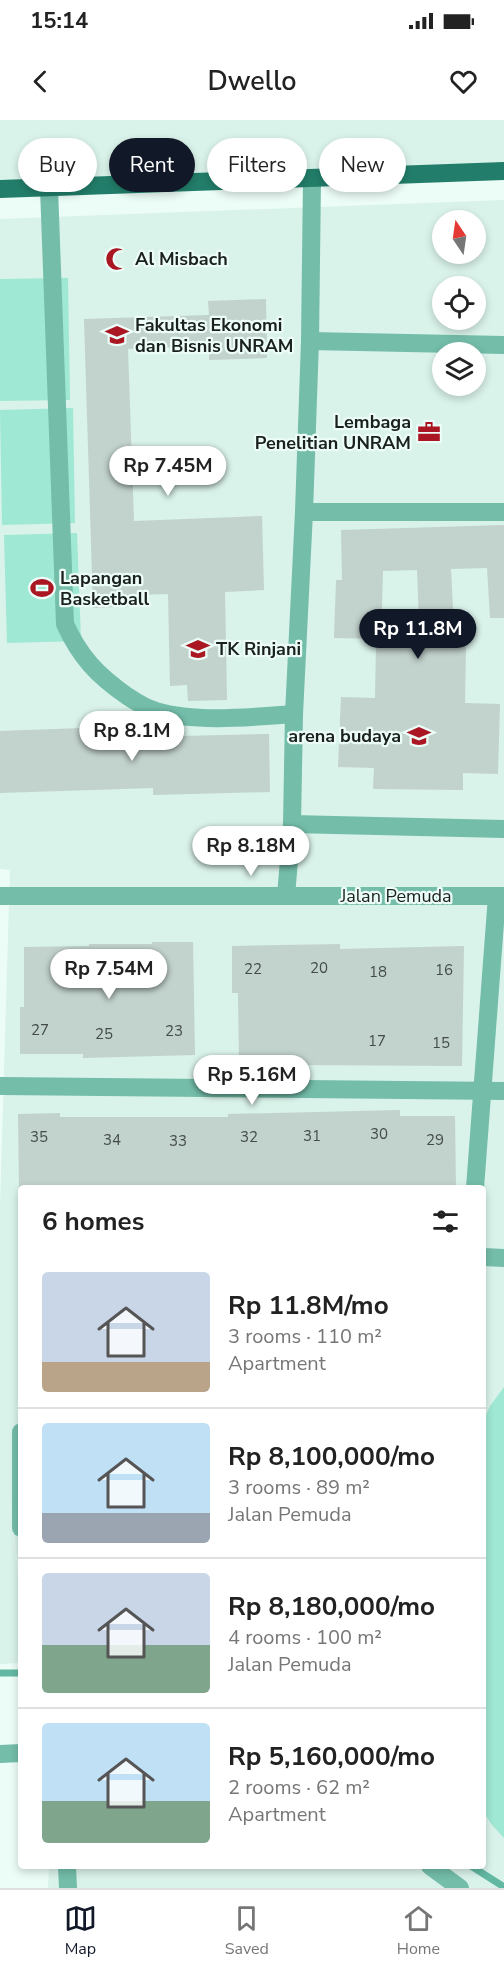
<!DOCTYPE html>
<html lang="en">
<head>
<meta charset="utf-8">
<style>
	body { margin:0; font-family:"Nunito Sans",sans-serif; background:#f2f2f2; color:#222; height:100vh; display:flex; flex-direction:column; font-size:22px; white-space:nowrap }
	* { box-sizing:border-box; margin:0 }
	p { font-size:20px; color:#767676 }
	.icon { flex:none; width:33px; height:33px; fill:none; stroke:currentColor; stroke-width:2; stroke-linecap:round; stroke-linejoin:round }
	.map { position:relative; flex:1; overflow:hidden }
	.drawer { position:absolute; left:18px; top:1065px; width:468px; height:684px; display:flex; flex-direction:column; background:#fff; border-radius:6px; box-shadow:0 3px 9px #0003 }
	.drawer>* { flex:none }
	.guide { position:absolute; left:18px; top:18px; width:468px; height:54px; display:flex; gap:12px }
	.needle { width:39px; rotate:347deg }
	.fabs { position:absolute; left:432px; top:90px; display:grid; gap:12px }
	.fabs a { display:grid; place-items:center; width:54px; height:54px; border-radius:50%; background:#fff; box-shadow:0 3px 9px #0003; font-size:30px }
	.price { position:absolute; translate:-50% -51px; padding:0 14px; border-radius:21px; background:#fff; color:#222; font-size:20px; line-height:39px; filter:drop-shadow(0 2px 3px #0008) }
	.price::after { content:''; position:absolute; left:50%; top:36px; width:18px; height:14px; margin-left:-9px; background:inherit; clip-path:polygon(0 0,100% 0,50% 100%) }
	.price.active { background:#111827; color:#fff }
	ul { padding:0; list-style:none }
	li { display:flex; align-items:center; gap:18px; height:150px; padding:0 24px }
	li+li { border-top:2px solid #e0e0e0 }
	li span { display:grid; place-items:center; flex:none; width:168px; height:120px; border-radius:6px; color:#555 }
	li>.icon { margin-inline-start:auto }
	span .icon { width:72px; height:72px; fill:#fffc; stroke-width:1 }
	li b { font-size:26px }
	h2 { display:flex; justify-content:space-between; align-items:center; height:72px; padding:0 24px; font-size:26px }
	.pill { padding:0 21px; border-radius:27px; background:#fff; box-shadow:0 3px 9px #0003; font-size:21px; line-height:54px }
	.pill.active { background:#111827; color:#fff }
	.status { display:flex; justify-content:space-between; align-items:center; height:42px; padding:0 30px; background:#fff; direction:ltr }
	.status svg { height:16px; fill:currentColor }
	header { display:flex; justify-content:space-between; align-items:center; height:78px; padding:0 24px; background:#fff; font-size:27px; font-weight:600 }
	.tab-bar { display:flex; justify-content:space-around; align-items:center; height:84px; border-top:2px solid #e0e0e0; background:#fff; font-size:16px; color:#767676 }
	.tab-bar a { display:grid; justify-items:center; gap:3px }
	.tab-bar .active { color:#111827 }
	.map>svg:first-child { display:block }
	.built { fill:#d9f2ea; fill-rule:evenodd }
	.green { fill:#9fe8d3 }
	.lines { fill:none; stroke-linecap:round; stroke-linejoin:round }
	.stream { stroke:#62b8a2; stroke-width:7 }
	.building { fill:#c2d2cd }
	.minor { stroke:#73bda9; stroke-width:18 }
	.major { stroke:#227e6a; stroke-width:18 }
	.labels { text-anchor:middle; dominant-baseline:central; stroke-width:4.5; stroke-linejoin:round; paint-order:stroke }
	.number-label { font-size:15px; fill:#444c4a }
	.poi-label { font-size:18px; font-weight:bold; fill:#1a201e; stroke:#ecfcf7; text-anchor:start }
	.street-label { font-size:18px; fill:#1a201e; stroke:#ecfcf7 }
</style>
</head>
<body>
<div class="status"><b>15:14</b><svg viewBox="0 0 49 12"><path d="M0 12V9h3v3zM5 12V6h3v6zM10 12V3h3v9zM15 12V0h3v12zM26 1h20v11H26zM47 4h2v5h-2z"/></svg></div>
<header><svg class="icon" aria-label="back" viewBox="0 0 24 24"><path d="M15 5l-7 7 7 7"/></svg>Dwello<svg class="icon" aria-label="heart" viewBox="0 0 24 24"><path d="M12 20l-8-8c-3-5 5-10 8-4 3-6 11-1 8 4z"/></svg></header>
<div class="map">
<svg width="504" height="1768" viewBox="0 0 504 1768">
	<rect width="100%" height="100%" fill="#ecfcf7"/>
	<g class="built">
		<polygon points="0,0 504,0 504,46 0,63"/>
		<path d="M504 80V1768H48L49 1746H483V1068H21V1471L5 1348 21 1475V1543L0 1544V1087L10 750 0 749V99ZM442 100H476V134H442ZM442 166H476V200H442ZM442 232H476V266H442Z"/>
	</g>
	<g class="green">
		<polygon points="68,158 70,280 0,281 0,159"/>
		<polygon points="73,288 75,403 2,405 0,290"/>
		<polygon points="77,413 81,521 7,523 4,415"/>
		<polygon points="504,1267 504,1718 492,1705 483,1691 483,1302 490,1286"/>
	</g>
	<g class="lines">
		<g class="stream">
			<polyline points="0,1553 21,1553"/>
			<polyline points="471,1746 504,1767"/>
		</g>
	</g>
	<g class="building">
		<polygon points="266,179 267,238 209,240 209,226 128,229 134,401 262,396 264,470 225,472 227,580 188,581 187,565 170,566 168,474 135,475 135,486 93,488 84,199 209,195 208,181"/>
		<polygon points="504,405 504,498 490,498 487,448 451,449 455,526 466,527 465,583 500,584 498,654 463,653 463,670 373,669 374,648 338,647 341,577 375,578 376,525 420,526 417,450 383,451 381,519 334,518 336,460 342,460 341,410"/>
		<polygon points="137,606 138,617 269,614 270,672 153,675 153,668 0,673 0,611"/>
		<polygon points="152,822 193,822 195,935 83,938 83,934 20,934 20,887 24,887 24,827 89,826 89,824 152,824"/>
		<polygon points="340,824 340,829 464,826 462,946 297,945 297,939 239,940 238,873 232,873 232,826"/>
		<polygon points="400,990 400,996 455,996 456,1068 19,1068 18,994 60,993 60,997 228,997 228,994"/>
	</g>
	<g class="lines">
		<g class="minor">
			<path d="M49 68 65 504C80 537 97 555 127 576 136 582 145 588 156 591 196 603 252 597 294 594"/>
			<polyline points="310,221 504,225"/>
			<polyline points="304,392 504,392"/>
			<polyline points="292,704 504,709"/>
			<polyline points="0,776 504,776"/>
			<polyline points="286,776 292,704 294,594 304,392 310,221 312,59"/>
			<polyline points="0,966 504,971"/>
			<polyline points="475,1068 497,776"/>
			<polyline points="483,1137 504,1138"/>
			<polyline points="21,1312 21,1408"/>
			<polyline points="0,1634 21,1633"/>
			<polyline points="67,1746 68,1768"/>
			<polyline points="430,1746 460,1768"/>
		</g>
		<polyline class="major" points="0,69 504,51"/>
	</g>
	<defs>
		<g id="mosque-bare" transform="scale(1.8)"><path d="M3.5-4.9A6 6 0 1 0 3.5 4.9A5 5 0 1 1 3.5-4.9Z" fill="#aa1622" stroke="#ecfcf7" stroke-width="2.5" paint-order="stroke"/></g>
		<g id="university-bare" transform="scale(1.8)"><path d="M0-5L7-2L0 1L-7-2ZM-4 1L0 2.5L4 1V4Q0 6-4 4Z" fill="#aa1622" stroke="#ecfcf7" stroke-width="2.5" paint-order="stroke"/></g>
		<g id="office-bare" transform="scale(1.8)"><path d="M-6-3h4V-5.5h4V-3h4V5H-6ZM-1-4.5V-3h2v-1.5ZM-6 0V1H6V0Z" fill="#aa1622" stroke="#ecfcf7" stroke-width="2.5" paint-order="stroke"/></g>
		<g id="stadium-bare" transform="scale(1.8)"><path d="M0-5a6.5 5 0 1 0 0 10a6.5 5 0 1 0 0-10ZM-3.5-1.8h7v3.6h-7Z" fill="#aa1622" stroke="#ecfcf7" stroke-width="2.5" paint-order="stroke"/></g>
		<g id="school-bare" transform="scale(1.8)"><path d="M0-5L7-2L0 1L-7-2ZM-4 1L0 2.5L4 1V4Q0 6-4 4Z" fill="#aa1622" stroke="#ecfcf7" stroke-width="2.5" paint-order="stroke"/></g>
	</defs>
	<g fill-rule="evenodd">
		<use href="#mosque-bare" x="117" y="139"/>
		<use href="#university-bare" x="117" y="215"/>
		<use href="#office-bare" x="429" y="312"/>
		<use href="#stadium-bare" x="42" y="468"/>
		<use href="#school-bare" x="198" y="529"/>
		<use href="#university-bare" x="419" y="616"/>
	</g>
	<g class="labels">
		<g class="number-label">
			<text x="319" y="848">20</text>
			<text x="253" y="849">22</text>
			<text x="444" y="850">16</text>
			<text x="378" y="852">18</text>
			<text x="40" y="910">27</text>
			<text x="174" y="911">23</text>
			<text x="104" y="914">25</text>
			<text x="377" y="921">17</text>
			<text x="441" y="923">15</text>
			<text x="379" y="1014">30</text>
			<text x="312" y="1016">31</text>
			<text x="39" y="1017">35</text>
			<text x="249" y="1017">32</text>
			<text x="112" y="1020">34</text>
			<text x="435" y="1020">29</text>
			<text x="178" y="1021">33</text>
		</g>
		<g class="poi-label">
			<text x="135" y="139">Al Misbach</text>
			<text x="135" y="205">Fakultas Ekonomi<tspan x="135" dy="21">dan Bisnis UNRAM</tspan></text>
			<text x="411" y="302" text-anchor="end">Lembaga<tspan x="411" dy="21">Penelitian UNRAM</tspan></text>
			<text x="60" y="458">Lapangan<tspan x="60" dy="21">Basketball</tspan></text>
			<text x="216" y="529">TK Rinjani</text>
			<text x="401" y="616" text-anchor="end">arena budaya</text>
		</g>
		<g class="street-label">
			<text x="396" y="776">Jalan Pemuda</text>
		</g>
	</g>
</svg>
<div class="fabs">
<a><svg class="needle" viewBox="-14 -14 28 28"><path d="M0-13l5 13h-10z" fill="#e53935"/><path d="M0 13l5-13h-10z" fill="#767676"/></svg></a>
<a><svg class="icon" aria-label="locate" viewBox="0 0 24 24"><circle cx="12" cy="12" r="6"/><path d="M12 2v4M12 18v4M2 12h4M18 12h4"/></svg></a>
<a><svg class="icon" aria-label="layers" viewBox="0 0 24 24"><path d="M12 4l9 5-9 5-9-5zM3 14l9 5 9-5"/></svg></a>
</div>
<b class="price" style="left:168px;top:377px">Rp 7.45M</b>
<b class="price active" style="left:418px;top:540px">Rp 11.8M</b>
<b class="price" style="left:132px;top:642px">Rp 8.1M</b>
<b class="price" style="left:251px;top:757px">Rp 8.18M</b>
<b class="price" style="left:109px;top:880px">Rp 7.54M</b>
<b class="price" style="left:252px;top:986px">Rp 5.16M</b>
<div class="guide">
<a class="pill">Buy</a>
<a class="pill active">Rent</a>
<a class="pill">Filters</a>
<a class="pill">New</a>
</div>
<section class="drawer">
<h2>6 homes<svg class="icon" aria-label="filters" viewBox="0 0 24 24"><path d="M4 7h16M4 17h16"/><circle cx="9" cy="7" r="2"/><circle cx="15" cy="17" r="2"/></svg></h2>
<ul>
<li><span style="background:linear-gradient(#c9d6e8 75%,#b9a48a 0)"><svg class="icon" aria-label="home" viewBox="0 0 24 24"><path d="M3 11l9-7 9 7M6 9v11h12V9"/></svg></span><div><b>Rp 11.8M/mo</b><p>3 rooms · 110 m²</p><p>Apartment</p></div></li>
<li><span style="background:linear-gradient(#bfe0f5 75%,#9aa5b1 0)"><svg class="icon" aria-label="home" viewBox="0 0 24 24"><path d="M3 11l9-7 9 7M6 9v11h12V9"/></svg></span><div><b>Rp 8,100,000/mo</b><p>3 rooms · 89 m²</p><p>Jalan Pemuda</p></div></li>
<li><span style="background:linear-gradient(#c9d6e8 60%,#7fa58c 0)"><svg class="icon" aria-label="home" viewBox="0 0 24 24"><path d="M3 11l9-7 9 7M6 9v11h12V9"/></svg></span><div><b>Rp 8,180,000/mo</b><p>4 rooms · 100 m²</p><p>Jalan Pemuda</p></div></li>
<li><span style="background:linear-gradient(#bfe0f5 65%,#7fa58c 0)"><svg class="icon" aria-label="home" viewBox="0 0 24 24"><path d="M3 11l9-7 9 7M6 9v11h12V9"/></svg></span><div><b>Rp 5,160,000/mo</b><p>2 rooms · 62 m²</p><p>Apartment</p></div></li>
</ul>
</section>
</div>
<nav class="tab-bar">
<a class="active"><svg class="icon" aria-label="map" viewBox="0 0 24 24"><path d="M3 6l6-2 6 2 6-2v14l-6 2-6-2-6 2zM9 4v14M15 6v14"/></svg>Map</a>
<a><svg class="icon" aria-label="saved" viewBox="0 0 24 24"><path d="M7 4h10v16l-5-4-5 4z"/></svg>Saved</a>
<a><svg class="icon" aria-label="home" viewBox="0 0 24 24"><path d="M3 11l9-7 9 7M6 9v11h12V9"/></svg>Home</a>
</nav>
</body>
</html>
